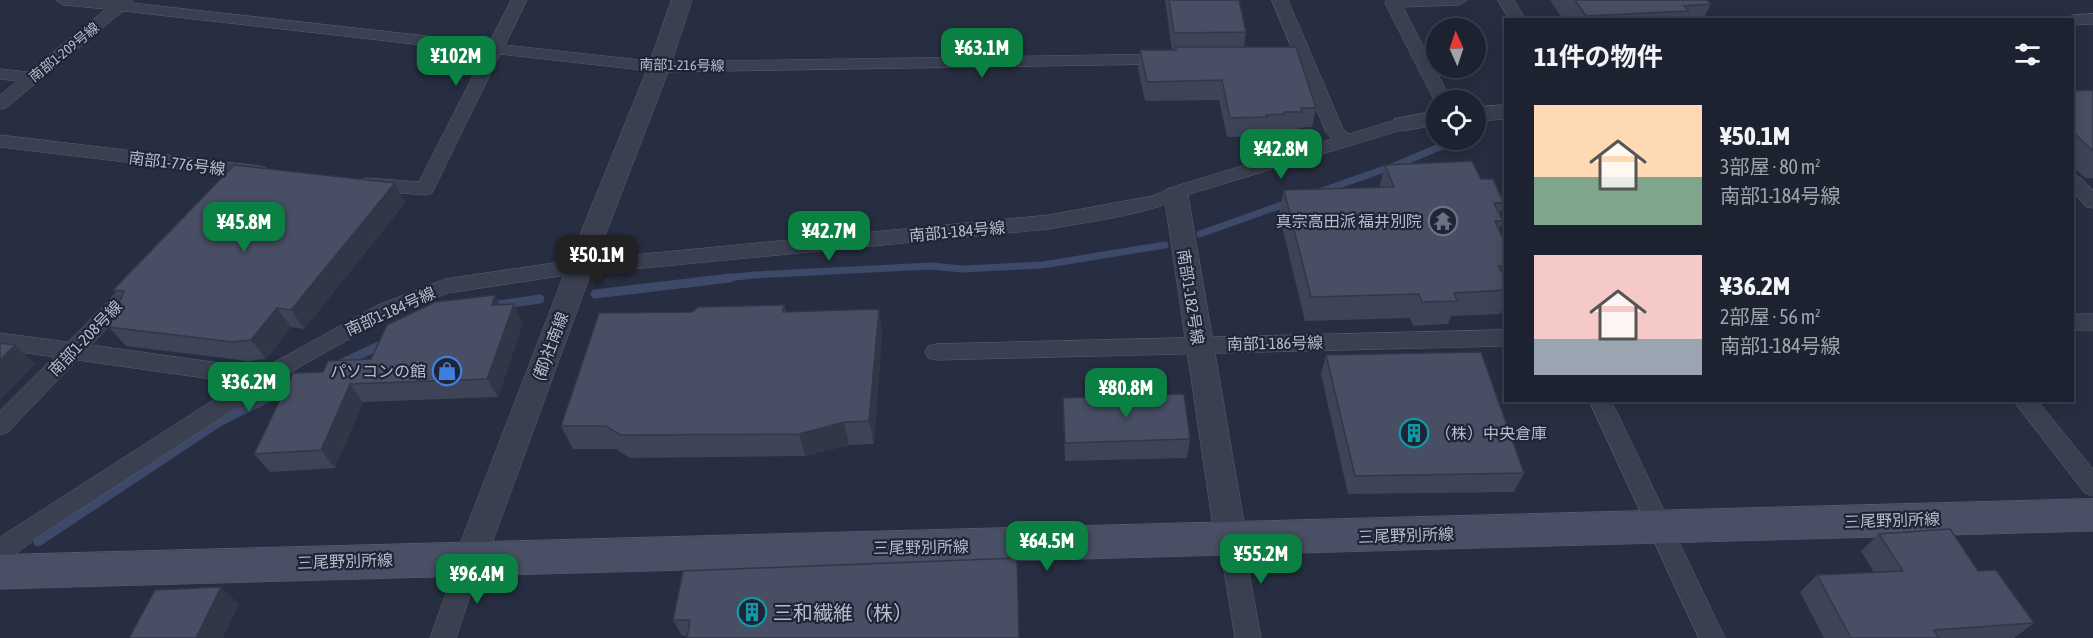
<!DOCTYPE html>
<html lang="ja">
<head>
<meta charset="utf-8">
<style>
	body { margin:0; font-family:"Asap Condensed","Noto Sans JP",sans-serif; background:#252a39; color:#f1f3f6; height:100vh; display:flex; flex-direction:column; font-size:22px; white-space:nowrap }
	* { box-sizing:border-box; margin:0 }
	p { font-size:20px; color:#a0a4ab }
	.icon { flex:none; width:33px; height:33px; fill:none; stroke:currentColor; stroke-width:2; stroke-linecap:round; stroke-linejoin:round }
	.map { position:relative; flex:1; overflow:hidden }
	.side { position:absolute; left:1504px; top:18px; width:570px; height:384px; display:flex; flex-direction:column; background:#1d2231; border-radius:0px; box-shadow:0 3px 15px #0003,0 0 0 2px #3b3f4d }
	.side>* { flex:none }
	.needle { width:39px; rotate:357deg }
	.buttons { position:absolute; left:1426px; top:18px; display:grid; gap:12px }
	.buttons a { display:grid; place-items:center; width:60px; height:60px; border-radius:50%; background:#1d2231; box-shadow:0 3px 15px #0003,0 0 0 2px #3b3f4d; font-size:30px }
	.price { position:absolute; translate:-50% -51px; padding:0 14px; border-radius:12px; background:#0b8043; color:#fff; font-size:20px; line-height:39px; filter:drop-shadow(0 2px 3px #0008) }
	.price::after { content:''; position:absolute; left:50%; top:36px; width:18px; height:14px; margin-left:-9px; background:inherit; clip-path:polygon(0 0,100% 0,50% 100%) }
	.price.selected { background:#222; color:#fff }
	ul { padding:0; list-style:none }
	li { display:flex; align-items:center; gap:18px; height:150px; padding:0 30px }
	li span { display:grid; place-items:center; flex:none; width:168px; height:120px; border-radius:0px; color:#555 }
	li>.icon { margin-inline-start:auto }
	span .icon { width:72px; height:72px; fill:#fffc; stroke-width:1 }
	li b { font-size:26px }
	h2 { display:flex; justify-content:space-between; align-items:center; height:72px; padding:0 30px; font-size:26px }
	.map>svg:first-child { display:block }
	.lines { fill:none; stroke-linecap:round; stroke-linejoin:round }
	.stream-far1 { stroke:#3d4969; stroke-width:7 }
	.stream { stroke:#3d4969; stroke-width:9 }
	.minor-casing { stroke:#595e6e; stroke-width:1 }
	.tertiary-casing { stroke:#595e6e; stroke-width:1 }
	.secondary-casing { stroke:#595e6e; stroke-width:1 }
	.minor { fill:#3b4051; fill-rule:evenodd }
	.tertiary { fill:#3b4051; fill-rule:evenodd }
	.secondary { fill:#494f64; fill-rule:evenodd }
	.wall { fill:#3e4457 }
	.shaded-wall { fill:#323747 }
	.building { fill:#484f65; stroke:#323747; stroke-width:1.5 }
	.labels { text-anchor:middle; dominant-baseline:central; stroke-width:4.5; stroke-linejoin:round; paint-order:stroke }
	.far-street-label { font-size:14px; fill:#b8bccb; stroke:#1f2536 }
	.street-label { font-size:16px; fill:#b8bccb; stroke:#1f2536 }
	.poi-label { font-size:16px; fill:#b8bccb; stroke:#1f2536; text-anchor:end }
	.near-poi-label { font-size:20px; fill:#b8bccb; stroke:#1f2536; text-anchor:start }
</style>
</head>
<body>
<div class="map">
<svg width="2093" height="638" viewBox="0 0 2093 638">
	<rect width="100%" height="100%" fill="#272e41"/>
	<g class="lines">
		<g class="stream-far1">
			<polyline points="1319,192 1399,164 1456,140"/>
			<polyline points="1200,234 1290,202"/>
			<polyline points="717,279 754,275 931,266 962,269 1042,265 1165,245"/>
		</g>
		<g class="stream">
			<polyline points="595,294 730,278"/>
			<polyline points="490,306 540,299"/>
			<polyline points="340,364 385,343"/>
			<polyline points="38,542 219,422 293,386"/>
		</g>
		<g class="minor-casing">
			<g id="minor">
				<polygon points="56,0 132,0 132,3 489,43 511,0 527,0 505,45 659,62 1166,54 1174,59 1166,64 659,72 500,54 434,189 432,193 425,195 367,190 360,188 358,184 360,180 367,178 419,182 485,52 123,11 6,108 0,109 0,95 17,81 0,79 0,69 28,72 106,9 64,5"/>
				<path d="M1272 0H1288L1343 129 1349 134 1402 118 1408 120 1411 124 1408 128 1193 193C1148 215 1097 220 1049 229L560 276 448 293 392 315 301 366 39 536 9 559 0 562V537L240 383 77 360 8 432 0 435V411L54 357 0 349V333L68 342 132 277 139 275 146 277 149 282 146 287 91 345 262 369 378 305 445 279 560 262 1049 215 1152 196 1179 185 1332 139 1326 132Z"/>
				<polygon points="1387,0 1467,0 1459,5 1403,7 1451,100 1437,100 1437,104 1434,100 1385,3"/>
				<polygon points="1498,0 1514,0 1526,20 1510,20"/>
				<polygon points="2093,14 2093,24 2073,25 2073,20 2065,20 2073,15"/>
				<polygon points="0,135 259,166 266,168 268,172 266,176 259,178 0,147"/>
				<polygon points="2073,175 2080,177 2093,190 2093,208 2086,207 2073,192"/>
				<rect x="2073" y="314" width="20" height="16"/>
				<polygon points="1506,330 1506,346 936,360 928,358 925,352 928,346 936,344"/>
				<polygon points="1589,400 1611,400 1725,638 1699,638"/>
				<polygon points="2013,400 2037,400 2093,469 2093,496 2085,493"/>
				<polygon points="1231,529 1240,532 1243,540 1261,638 1235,638 1219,540 1222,532"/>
				<polygon points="471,546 480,549 483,557 456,638 430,638 459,557 462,549"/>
			</g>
		</g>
		<g class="tertiary-casing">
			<g id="tertiary">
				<polygon points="672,0 692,0 670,67 593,267 487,557 482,567 471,571 460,567 455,557 567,267 648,67"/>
				<polygon points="1506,105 1506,119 1476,121 1476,107"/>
				<polygon points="1437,111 1437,125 1402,131 1394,129 1391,124 1394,119"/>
				<polygon points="1176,187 1185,189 1188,195 1247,540 1242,550 1231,554 1220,550 1215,540 1164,195 1167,189"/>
			</g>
		</g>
		<g class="secondary-casing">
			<polygon id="secondary" points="2093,499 2093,531 0,589 0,555"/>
		</g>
		<use href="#minor" class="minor"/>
		<use href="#tertiary" class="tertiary"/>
		<use href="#secondary" class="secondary"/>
	</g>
	<g class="wall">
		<polygon points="1165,0 1239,0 1246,32 1244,47 1316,108 1312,127 1298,128 1298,131 1280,131 1280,134 1264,134 1264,136 1227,137 1219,100 1145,101 1138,69 1140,50 1172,50"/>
		<polygon points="1550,0 1707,0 1711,4 1703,20 1563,20"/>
		<polygon points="2093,90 2093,178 2085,178 2073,167 2073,91"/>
		<polygon points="1385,165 1481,179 1504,203 1500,214 1503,221 1499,230 1506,245 1506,299 1500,314 1451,316 1448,324 1413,326 1410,318 1305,321 1279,214 1284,190 1379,188"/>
		<polygon points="395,183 405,203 304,329 291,327 266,359 248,361 126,346 109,327 121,299 113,290"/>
		<polygon points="500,304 523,323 498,397 363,402 335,468 270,472 254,454 323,372 371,359"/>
		<polygon points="784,305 786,312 879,309 882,333 874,444 849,445 805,456 630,458 616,449 573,449 561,426 692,312"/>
		<polygon points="1326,355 1524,473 1514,492 1348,494 1321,374"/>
		<polygon points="1063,398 1190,439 1187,458 1065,461 1063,416"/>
		<polygon points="1879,534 1978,571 2034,623 2014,638 1824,638 1800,592 1817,575 1874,572 1861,551"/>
		<polygon points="1017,558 687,636 682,636 673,620"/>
	</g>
	<g class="shaded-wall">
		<polygon points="395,183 405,203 304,329 291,310"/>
		<polygon points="495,295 505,315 492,305"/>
		<polygon points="514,304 523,323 498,397 487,379"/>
		<polygon points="277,308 291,327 266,359 251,340"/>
		<polygon points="879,309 882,333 874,444 869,421"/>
		<polygon points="15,345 35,364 0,400 0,360"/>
		<polygon points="350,384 363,402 335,468 321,450"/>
		<polygon points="844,422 849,445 805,456 799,434"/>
		<polygon points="221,587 239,604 223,638 196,638"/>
	</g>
	<g class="building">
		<polygon points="1169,0 1239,0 1246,32 1174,33"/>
		<polygon points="1575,0 1707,0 1711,4 1684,6 1689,11 1586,16"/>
		<polygon points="1176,47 1296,47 1316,108 1301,108 1302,112 1284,112 1284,114 1266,115 1267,117 1230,118 1222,80 1147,82 1140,50 1176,50"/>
		<polygon points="2093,90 2093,151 2073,132 2073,91"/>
		<polygon points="1472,161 1481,179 1493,179 1504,203 1494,203 1503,221 1495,221 1506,245 1506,266 1499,266 1506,281 1506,290 1454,293 1457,301 1422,302 1419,294 1311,297 1284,190 1394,187 1385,165"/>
		<polygon points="234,165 395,183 291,310 277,308 251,340 233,342 109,327 124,291 113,290"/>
		<polygon points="495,295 492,305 514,304 487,379 350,384 321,450 254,454 293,373 323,372 328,361 371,359 387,325 435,302"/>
		<polygon points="784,305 783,312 879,309 869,421 844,422 799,434 620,435 606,426 561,426 599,313 692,312 698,307"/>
		<polygon points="0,343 15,345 0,360"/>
		<polygon points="1481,352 1524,473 1355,476 1326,355"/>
		<polygon points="1184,394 1190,439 1065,443 1063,398"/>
		<polygon points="1950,529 1978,571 1996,570 2034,623 1934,630 1939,638 1851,638 1817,575 1903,571 1879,534"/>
		<polygon points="1017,558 1019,638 687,638 690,620 673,620 683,571"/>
		<polygon points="221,587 196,638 129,638 155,590"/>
	</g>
	<defs>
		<g id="temple-ring" transform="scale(1.5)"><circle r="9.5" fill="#1f2536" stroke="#6b7280" stroke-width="1.5"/><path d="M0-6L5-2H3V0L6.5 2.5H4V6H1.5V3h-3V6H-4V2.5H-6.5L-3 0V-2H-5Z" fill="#6b7280"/></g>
		<g id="shop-ring" transform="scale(1.5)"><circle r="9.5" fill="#1f2536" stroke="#3f7fe0" stroke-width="1.5"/><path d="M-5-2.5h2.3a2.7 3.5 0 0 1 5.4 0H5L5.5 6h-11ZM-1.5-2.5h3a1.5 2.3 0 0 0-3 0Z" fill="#3f7fe0"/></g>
		<g id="building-ring" transform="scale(1.5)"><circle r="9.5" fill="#1f2536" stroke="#0f9aa8" stroke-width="1.5"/><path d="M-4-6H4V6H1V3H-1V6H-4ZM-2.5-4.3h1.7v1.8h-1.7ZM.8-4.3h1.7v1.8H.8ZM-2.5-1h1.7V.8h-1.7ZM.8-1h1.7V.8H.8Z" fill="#0f9aa8"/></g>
	</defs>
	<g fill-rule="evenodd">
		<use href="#temple-ring" x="1443" y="221"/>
		<use href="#shop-ring" x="447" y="371"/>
		<use href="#building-ring" x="1414" y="433"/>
		<use href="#building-ring" x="752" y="612"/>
	</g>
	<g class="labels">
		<g class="far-street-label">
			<text transform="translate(64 52) rotate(-39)">南部1-209号線</text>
			<text transform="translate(682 65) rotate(1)">南部1-216号線</text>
		</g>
		<g class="street-label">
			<text transform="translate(177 163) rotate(7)">南部1-776号線</text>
			<text transform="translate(957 231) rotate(-5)">南部1-184号線</text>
			<text transform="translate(1191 297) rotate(81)">南部1-182号線</text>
			<text transform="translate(390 311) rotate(-24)">南部1-184号線</text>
			<text transform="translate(85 338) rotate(-46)">南部1-208号線</text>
			<text transform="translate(1275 343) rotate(-1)">南部1-186号線</text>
			<text transform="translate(550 346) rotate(-69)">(都)社南線</text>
			<text transform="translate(1892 520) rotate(-2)">三尾野別所線</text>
			<text transform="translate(1406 535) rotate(-2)">三尾野別所線</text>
			<text transform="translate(921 547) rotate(-1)">三尾野別所線</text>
			<text transform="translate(345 561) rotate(-2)">三尾野別所線</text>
		</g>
		<g class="poi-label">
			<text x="1422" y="221">真宗高田派 福井別院</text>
			<text x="426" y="371">パソコンの館</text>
			<text x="1435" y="433" text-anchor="start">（株）中央倉庫</text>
		</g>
		<g class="near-poi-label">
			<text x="773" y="612">三和繊維（株）</text>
		</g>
	</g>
</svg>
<div class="buttons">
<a><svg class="needle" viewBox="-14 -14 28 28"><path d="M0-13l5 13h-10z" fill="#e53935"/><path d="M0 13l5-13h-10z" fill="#a0a4ab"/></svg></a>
<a><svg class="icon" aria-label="locate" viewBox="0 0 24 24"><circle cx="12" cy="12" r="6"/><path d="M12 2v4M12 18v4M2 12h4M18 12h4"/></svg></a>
</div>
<b class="price" style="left:982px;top:79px">¥63.1M</b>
<b class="price" style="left:456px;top:87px">¥102M</b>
<b class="price" style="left:1281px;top:180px">¥42.8M</b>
<b class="price" style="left:244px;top:253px">¥45.8M</b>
<b class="price" style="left:829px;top:262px">¥42.7M</b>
<b class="price selected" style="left:597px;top:286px">¥50.1M</b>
<b class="price" style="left:249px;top:413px">¥36.2M</b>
<b class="price" style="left:1126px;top:419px">¥80.8M</b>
<b class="price" style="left:1047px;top:572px">¥64.5M</b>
<b class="price" style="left:1261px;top:585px">¥55.2M</b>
<b class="price" style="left:477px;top:605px">¥96.4M</b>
<section class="side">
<h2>11件の物件<svg class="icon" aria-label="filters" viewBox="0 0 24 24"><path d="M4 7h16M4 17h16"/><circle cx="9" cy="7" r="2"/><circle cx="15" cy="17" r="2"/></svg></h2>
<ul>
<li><span style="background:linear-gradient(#ffd9b3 60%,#7fa58c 0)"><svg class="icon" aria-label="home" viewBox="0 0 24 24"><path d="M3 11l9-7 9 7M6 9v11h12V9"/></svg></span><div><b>¥50.1M</b><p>3部屋 · 80 m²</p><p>南部1-184号線</p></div></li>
<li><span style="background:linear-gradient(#f6c9c9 70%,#9aa5b1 0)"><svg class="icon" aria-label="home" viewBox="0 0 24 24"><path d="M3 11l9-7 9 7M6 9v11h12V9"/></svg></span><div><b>¥36.2M</b><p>2部屋 · 56 m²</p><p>南部1-184号線</p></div></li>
</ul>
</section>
</div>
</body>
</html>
